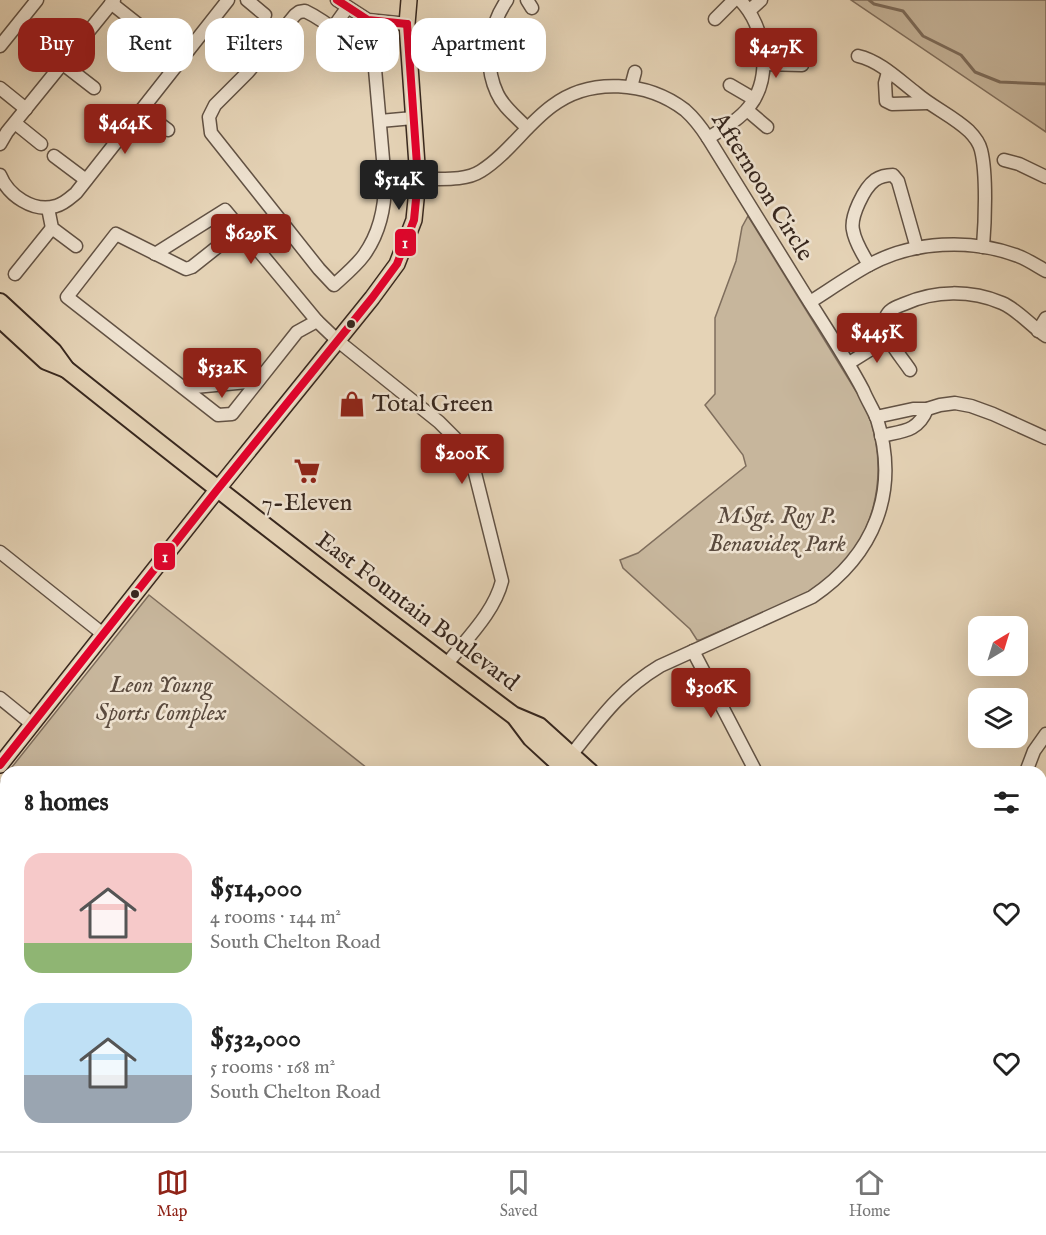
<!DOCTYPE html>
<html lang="en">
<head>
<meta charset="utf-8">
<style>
	body { margin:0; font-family:"IM FELL English",serif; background:#f2f2f2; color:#222; height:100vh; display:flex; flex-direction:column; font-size:22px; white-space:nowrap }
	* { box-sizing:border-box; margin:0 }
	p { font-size:20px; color:#767676 }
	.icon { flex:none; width:33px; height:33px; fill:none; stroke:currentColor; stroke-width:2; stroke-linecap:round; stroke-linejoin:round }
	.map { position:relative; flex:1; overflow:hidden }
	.sheet { position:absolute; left:0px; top:766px; width:1047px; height:386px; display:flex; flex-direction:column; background:#fff; border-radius:18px 18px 0 0; box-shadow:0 6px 24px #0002 }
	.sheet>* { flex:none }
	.guide { position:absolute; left:18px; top:18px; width:600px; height:54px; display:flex; gap:12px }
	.needle { width:39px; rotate:38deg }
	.controls { position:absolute; left:968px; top:616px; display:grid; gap:12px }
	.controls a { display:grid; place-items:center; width:60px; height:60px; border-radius:12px; background:#fff; box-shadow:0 6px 24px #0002; font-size:30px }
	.price { position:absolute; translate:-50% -51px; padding:0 14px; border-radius:6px; background:#8f2418; color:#fff; font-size:20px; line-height:39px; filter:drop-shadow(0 2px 3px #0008) }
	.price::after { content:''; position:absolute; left:50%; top:36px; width:18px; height:14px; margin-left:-9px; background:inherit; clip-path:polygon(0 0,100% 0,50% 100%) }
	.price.selected { background:#222; color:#fff }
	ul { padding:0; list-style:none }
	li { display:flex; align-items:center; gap:18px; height:150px; padding:0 24px }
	li span { display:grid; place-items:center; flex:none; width:168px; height:120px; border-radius:18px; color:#555 }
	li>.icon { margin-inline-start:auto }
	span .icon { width:72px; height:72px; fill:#fffc; stroke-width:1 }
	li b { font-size:26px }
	h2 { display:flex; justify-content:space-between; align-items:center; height:72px; padding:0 24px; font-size:26px }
	.tag { padding:0 21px; border-radius:18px; background:#fff; box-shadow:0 6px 24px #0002; font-size:21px; line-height:54px }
	.tag.selected { background:#8f2418; color:#fff }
	.menu { display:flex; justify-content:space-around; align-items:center; height:84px; border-top:2px solid #e0e0e0; background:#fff; font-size:16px; color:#767676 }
	.menu a { display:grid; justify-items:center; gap:3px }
	.menu .selected { color:#8f2418 }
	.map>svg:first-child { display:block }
	.green { fill:#c7b69c; stroke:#7f6e5d; stroke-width:1.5 }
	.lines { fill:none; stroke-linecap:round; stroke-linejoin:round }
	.stream { stroke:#7c6b5a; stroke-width:3 }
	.minor-casing { stroke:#625244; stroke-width:15 }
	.major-casing { stroke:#37271e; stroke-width:18 }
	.highway-casing { stroke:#37271e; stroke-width:20 }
	.minor { stroke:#eee2d0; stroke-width:12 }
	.major { stroke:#e5d3b6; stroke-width:15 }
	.highway { stroke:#e5d3b6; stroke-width:16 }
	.bus-1-casing { stroke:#eee2d0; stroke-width:12 }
	.bus-1 { stroke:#e4002b; stroke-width:8 }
	.bus-dot { fill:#37271e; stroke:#eee2d0; stroke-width:2 }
	.labels { text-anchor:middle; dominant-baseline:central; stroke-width:5; stroke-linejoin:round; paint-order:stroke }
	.street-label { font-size:24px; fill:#37271e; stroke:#eee2d0 }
	.poi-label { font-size:24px; fill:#37271e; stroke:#eee2d0; text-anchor:start }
	.park-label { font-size:24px; font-style:italic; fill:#5b4b3e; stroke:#eee2d0 }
	.line-badge { stroke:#eee2d0; stroke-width:2 }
	.badge-label { font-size:16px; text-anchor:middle; font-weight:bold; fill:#fff }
</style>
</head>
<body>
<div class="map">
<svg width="1046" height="1151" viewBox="0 0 1046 1151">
	<rect width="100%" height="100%" fill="#e5d3b6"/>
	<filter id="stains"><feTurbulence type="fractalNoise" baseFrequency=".00333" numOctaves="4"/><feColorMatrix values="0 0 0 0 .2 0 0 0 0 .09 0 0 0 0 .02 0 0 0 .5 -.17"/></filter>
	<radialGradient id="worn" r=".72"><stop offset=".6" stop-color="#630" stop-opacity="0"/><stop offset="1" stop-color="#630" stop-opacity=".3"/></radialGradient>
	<g class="green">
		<polygon points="851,0 1046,0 1046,132"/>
		<path d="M748 216 867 409C891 474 876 546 817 588 805 596 789 601 776 607 750 618 725 629 700 640H697L690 629 623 568 620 560 638 553 746 466 743 455 705 405 715 394V318L736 261 742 227Z"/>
		<polygon points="149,595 372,772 8,772"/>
		<polygon points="6,775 6,1077 0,1078 0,782"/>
		<polygon points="90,1146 312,1146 312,1147 289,1147 283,1151 104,1151"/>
	</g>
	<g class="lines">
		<polyline class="stream" points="869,0 874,4 903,11 923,36 961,55 975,72 1000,82 1046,84"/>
		<g class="minor-casing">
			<g id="minor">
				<polyline points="247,0 265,15"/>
				<polyline points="337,0 368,20 407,24"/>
				<path d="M507 0C489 26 483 63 497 93 503 107 517 117 527 128"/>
				<polyline points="527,0 532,8"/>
				<polyline points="111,3 140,26"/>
				<polyline points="750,10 761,0"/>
				<path d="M305 11C322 19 368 52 375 69L385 182C385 207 379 234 364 255 356 266 344 276 334 285L319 269 211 133 209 117 215 105 248 72 295 15 299 12Z"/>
				<polyline points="715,19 734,0"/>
				<polyline points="39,29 70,54"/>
				<polyline points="332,29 347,8"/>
				<polyline points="151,34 182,58"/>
				<polyline points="0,46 37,0"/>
				<path d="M858 56C880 61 899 80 916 93 932 107 953 116 969 131 974 136 979 142 981 150 987 174 985 222 983 247"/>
				<polyline points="63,64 94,88"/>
				<polyline points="763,64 802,65"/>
				<polyline points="888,72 885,83 886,101 892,104 927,103"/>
				<polyline points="730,85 754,99"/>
				<polyline points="631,87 635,72"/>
				<polyline points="0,88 26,109"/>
				<polyline points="141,110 168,130"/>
				<polyline points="747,110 767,127"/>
				<polyline points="380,121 413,118"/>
				<polyline points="15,123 41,144"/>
				<path d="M708 138C722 129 739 120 749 107 773 77 765 26 740 0"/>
				<polyline points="0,144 7,132 114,0"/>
				<polyline points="54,156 86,180"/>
				<polyline points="1004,160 1019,164 1046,177"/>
				<path d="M0 175C8 195 33 213 56 206 64 204 70 198 76 193L228 0"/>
				<path d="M418 179C438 178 464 182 481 171 508 154 526 125 552 106 590 77 647 81 685 110 694 118 701 127 708 138 740 189 772 241 804 293 824 325 845 356 863 390 867 400 873 409 877 419 900 492 874 555 812 597L660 666C620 690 600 719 572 754"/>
				<polyline points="48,208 52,228 76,246"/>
				<polyline points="240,229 192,267 186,269 116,234 67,297 218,415 232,414 297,332 317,321"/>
				<path d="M155 254 225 210 317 321 338 341 439 422 455 438 466 454 475 473 502 581C494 613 466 639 446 665"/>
				<path d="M869 265C863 254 855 243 853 230 850 217 864 188 875 180 881 176 887 175 893 175L898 181 917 248"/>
				<polyline points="15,274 52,228"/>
				<path d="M810 302C829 290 849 276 869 265 913 241 971 238 1018 256 1027 259 1037 266 1046 271"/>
				<polyline points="1038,331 1046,318"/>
				<polyline points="849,363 889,338"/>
				<path d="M910 370C901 356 880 335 886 317 889 309 897 307 904 304 935 290 971 290 1002 303 1017 309 1032 327 1046 336"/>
				<polyline points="184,388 258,381"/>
				<polyline points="876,417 913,409 927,409 940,405 955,403 971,406 993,414 1046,438"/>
				<path d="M881 436C902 431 918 432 927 409"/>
				<polyline points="0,552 103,634"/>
				<polyline points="693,651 756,772"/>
				<polyline points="0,698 32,724"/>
				<polyline points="1026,772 1034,751 1046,734"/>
				<polyline points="1041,805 1046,807"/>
				<polyline points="1041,821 1046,823"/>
				<polyline points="318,1146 319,1151"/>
				<polyline points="414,1146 415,1151"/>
			</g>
		</g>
		<g class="major-casing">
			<polyline id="major" points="0,765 217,490 372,298 397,264 414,220 418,179 407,24 409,0"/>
		</g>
		<g class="highway-casing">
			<g id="highway">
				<path d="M0 302 53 351 66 369C214 487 362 602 513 715L539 726 590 772"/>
				<polyline points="0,319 46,361 66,369"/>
				<polyline points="516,718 531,738 568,772"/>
				<polyline points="1041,1072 1046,1066"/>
				<polyline points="744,1146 747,1151"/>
				<polyline points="770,1146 774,1151"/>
				<polyline points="979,1151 983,1146"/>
			</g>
		</g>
		<use href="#minor" class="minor"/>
		<use href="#major" class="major"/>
		<use href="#highway" class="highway"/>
		<g class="bus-1-casing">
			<g id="bus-1">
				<polyline points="337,0 368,20 407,24"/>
				<polyline points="0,765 217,490 372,298 397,264 414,220 418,179 407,24"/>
			</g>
		</g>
		<use href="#bus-1" class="bus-1"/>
	</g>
	<defs>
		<g id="shop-bare" transform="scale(2.07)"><path d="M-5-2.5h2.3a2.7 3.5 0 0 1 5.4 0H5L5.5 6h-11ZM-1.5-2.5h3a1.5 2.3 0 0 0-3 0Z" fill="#8f2418" stroke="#eee2d0" stroke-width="2.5" paint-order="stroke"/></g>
		<g id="supermarket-bare" transform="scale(2.07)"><path d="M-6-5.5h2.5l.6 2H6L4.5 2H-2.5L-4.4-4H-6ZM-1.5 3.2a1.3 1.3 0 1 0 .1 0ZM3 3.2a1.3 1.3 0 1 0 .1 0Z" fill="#8f2418" stroke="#eee2d0" stroke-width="2.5" paint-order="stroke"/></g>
	</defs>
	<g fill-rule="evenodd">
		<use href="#shop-bare" x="352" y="404"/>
		<use href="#supermarket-bare" x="307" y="471"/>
	</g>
	<g class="bus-dot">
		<circle cx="351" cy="324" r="5"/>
		<circle cx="135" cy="594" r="5"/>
	</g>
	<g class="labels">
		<g class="street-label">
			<text transform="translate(762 187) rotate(58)">Afternoon Circle</text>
			<text transform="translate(417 612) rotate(37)">East Fountain Boulevard</text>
		</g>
		<g class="poi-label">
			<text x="372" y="404">Total Green</text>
			<text x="307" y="503" text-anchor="middle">7-Eleven</text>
		</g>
		<g class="park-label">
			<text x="777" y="516">MSgt. Roy P.<tspan x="777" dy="28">Benavidez Park</tspan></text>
			<text x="161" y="685">Leon Young<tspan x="161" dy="28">Sports Complex</tspan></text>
		</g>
	</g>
	<g class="line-badge">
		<rect x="394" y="228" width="23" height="29" rx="6" fill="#e4002b"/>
		<rect x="153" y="542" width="23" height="29" rx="6" fill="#e4002b"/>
	</g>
	<g class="badge-label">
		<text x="405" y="248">1</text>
		<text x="165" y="562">1</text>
	</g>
	<rect width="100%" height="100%" filter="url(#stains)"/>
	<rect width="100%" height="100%" fill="url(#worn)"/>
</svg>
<div class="controls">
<a><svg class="needle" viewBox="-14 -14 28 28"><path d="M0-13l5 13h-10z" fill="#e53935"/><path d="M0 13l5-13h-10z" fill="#767676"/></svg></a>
<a><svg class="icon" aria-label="layers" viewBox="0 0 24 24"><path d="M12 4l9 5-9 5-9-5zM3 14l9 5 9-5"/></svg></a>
</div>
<b class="price" style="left:776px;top:79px">$427K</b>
<b class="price" style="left:125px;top:155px">$464K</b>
<b class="price selected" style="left:399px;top:211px">$514K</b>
<b class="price" style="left:251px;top:265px">$629K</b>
<b class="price" style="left:877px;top:364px">$445K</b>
<b class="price" style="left:222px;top:399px">$532K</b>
<b class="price" style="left:462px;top:485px">$200K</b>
<b class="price" style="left:711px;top:719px">$306K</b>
<div class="guide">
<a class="tag selected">Buy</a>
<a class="tag">Rent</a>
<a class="tag">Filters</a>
<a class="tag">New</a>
<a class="tag">Apartment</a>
</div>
<section class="sheet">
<h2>8 homes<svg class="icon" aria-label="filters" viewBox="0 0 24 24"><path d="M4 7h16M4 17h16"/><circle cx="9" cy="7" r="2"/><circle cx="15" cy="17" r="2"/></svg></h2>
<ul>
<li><span style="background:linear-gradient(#f6c9c9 75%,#8fb573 0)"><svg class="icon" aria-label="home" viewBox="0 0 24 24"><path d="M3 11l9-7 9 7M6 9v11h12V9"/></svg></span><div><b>$514,000</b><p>4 rooms · 144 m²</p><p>South Chelton Road</p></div><svg class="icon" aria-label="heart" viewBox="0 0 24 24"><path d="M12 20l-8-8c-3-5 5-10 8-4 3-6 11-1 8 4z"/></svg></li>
<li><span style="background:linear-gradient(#bfe0f5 60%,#9aa5b1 0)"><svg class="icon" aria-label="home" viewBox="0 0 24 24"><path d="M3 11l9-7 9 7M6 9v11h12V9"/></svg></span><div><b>$532,000</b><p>5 rooms · 168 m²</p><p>South Chelton Road</p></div><svg class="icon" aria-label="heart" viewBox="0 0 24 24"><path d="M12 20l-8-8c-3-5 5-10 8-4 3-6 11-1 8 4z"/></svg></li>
</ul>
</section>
</div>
<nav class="menu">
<a class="selected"><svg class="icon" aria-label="map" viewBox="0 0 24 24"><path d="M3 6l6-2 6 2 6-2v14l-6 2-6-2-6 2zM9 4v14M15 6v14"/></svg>Map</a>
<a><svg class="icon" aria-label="saved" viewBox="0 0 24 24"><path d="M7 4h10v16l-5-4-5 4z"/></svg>Saved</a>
<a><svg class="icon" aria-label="home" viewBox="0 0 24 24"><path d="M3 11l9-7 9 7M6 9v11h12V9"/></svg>Home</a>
</nav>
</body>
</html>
